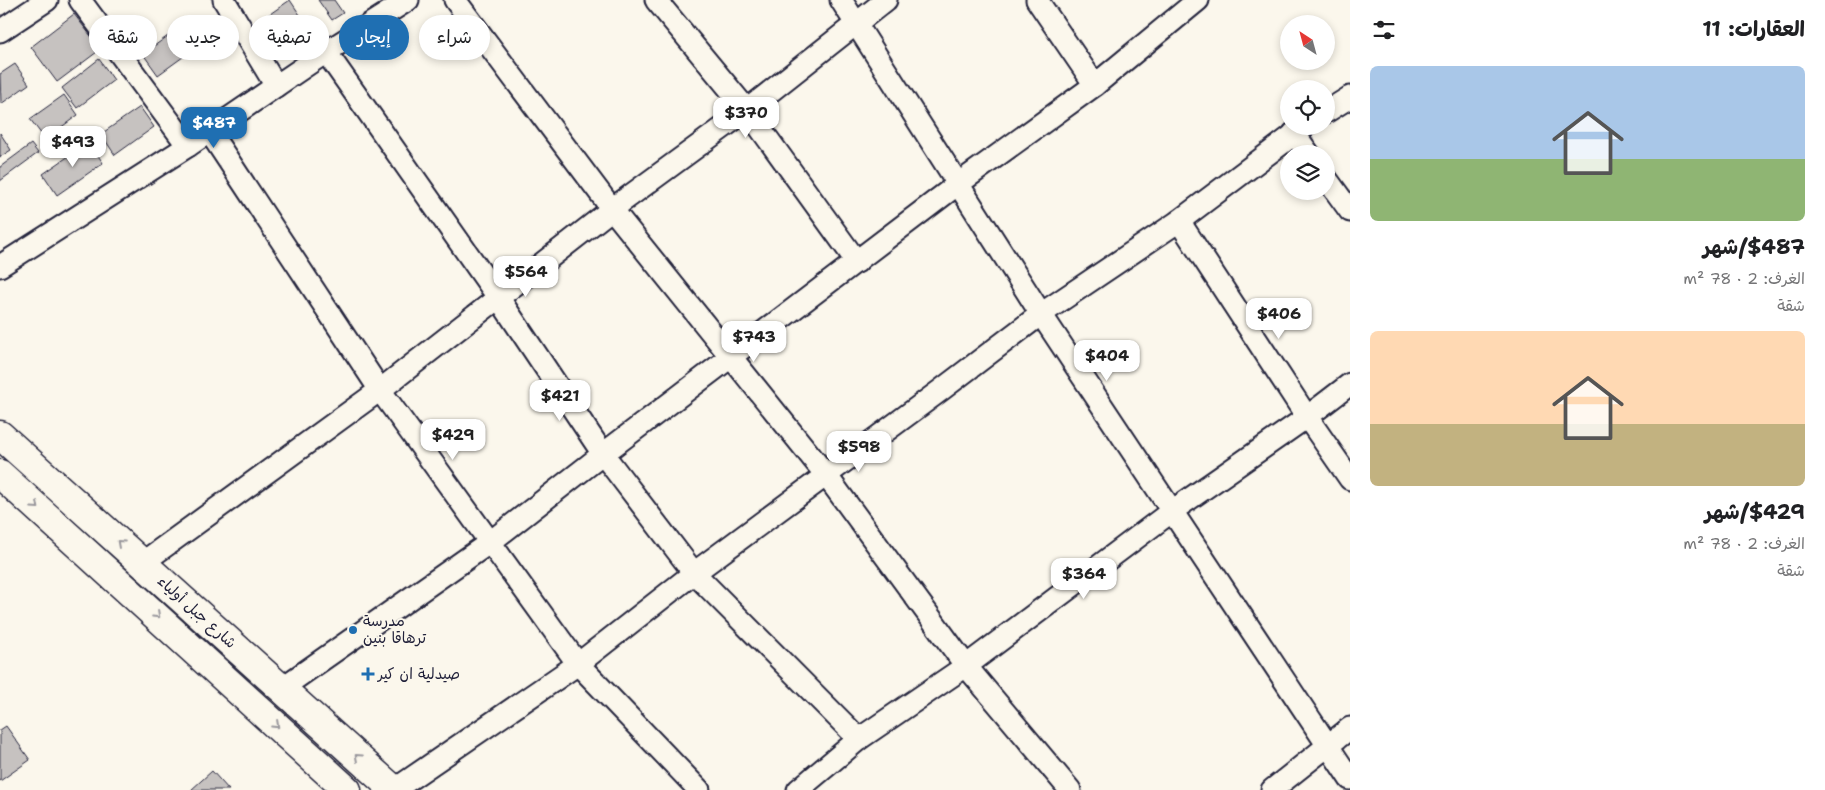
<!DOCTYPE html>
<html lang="ar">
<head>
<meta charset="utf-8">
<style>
	body { margin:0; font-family:"Shantell Sans","Playpen Sans Arabic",sans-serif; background:#f2f2f2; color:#202124; direction:rtl; height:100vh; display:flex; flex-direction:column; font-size:19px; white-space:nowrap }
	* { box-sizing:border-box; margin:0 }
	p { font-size:16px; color:#757577 }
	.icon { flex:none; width:28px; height:28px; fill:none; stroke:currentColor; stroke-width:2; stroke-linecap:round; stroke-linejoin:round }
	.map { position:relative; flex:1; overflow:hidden; direction:ltr }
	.side { display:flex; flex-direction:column; background:#fff; width:475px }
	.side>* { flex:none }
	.guide { position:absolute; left:15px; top:15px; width:475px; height:45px; direction:rtl; display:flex; gap:10px }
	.needle { width:32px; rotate:324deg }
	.controls { position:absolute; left:1280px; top:15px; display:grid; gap:10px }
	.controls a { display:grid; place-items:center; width:55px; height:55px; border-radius:50%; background:#fff; box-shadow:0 2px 8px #0003; font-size:25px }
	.price { position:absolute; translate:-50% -42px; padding:0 11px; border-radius:10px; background:#fff; color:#222; font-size:16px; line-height:32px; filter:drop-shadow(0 1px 2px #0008) }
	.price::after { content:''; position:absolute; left:50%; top:30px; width:15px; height:11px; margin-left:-8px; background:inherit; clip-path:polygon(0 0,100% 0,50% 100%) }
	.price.selected { background:#1f6fb2; color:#fff }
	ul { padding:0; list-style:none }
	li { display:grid; align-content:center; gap:10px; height:265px; padding:0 20px }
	li span { display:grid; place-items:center; height:155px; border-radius:8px; color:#555 }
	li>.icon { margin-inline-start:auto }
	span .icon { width:90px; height:90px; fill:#fffc; stroke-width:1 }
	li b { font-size:21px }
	h2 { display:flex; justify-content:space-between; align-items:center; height:60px; padding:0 20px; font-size:21px }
	.tag { padding:0 18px; border-radius:22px; background:#fff; box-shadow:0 2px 8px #0003; font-size:18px; line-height:45px }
	.tag.selected { background:#1f6fb2; color:#fff }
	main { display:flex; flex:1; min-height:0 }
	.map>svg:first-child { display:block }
	.building { fill:#c6c2c0; stroke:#22223b }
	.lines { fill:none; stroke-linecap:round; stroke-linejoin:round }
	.minor-casing { stroke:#22223b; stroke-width:25 }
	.primary-casing { stroke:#22223b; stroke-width:31 }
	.minor { stroke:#fbf7ec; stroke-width:21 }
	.primary { stroke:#fbf7ec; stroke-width:28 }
	.oneway { stroke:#99979c }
	.poi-dot { fill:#1f6fb2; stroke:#fbf7ec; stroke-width:2 }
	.labels { text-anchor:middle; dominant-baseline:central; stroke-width:4; stroke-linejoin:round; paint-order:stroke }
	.street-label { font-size:15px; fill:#22223b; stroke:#fbf7ec }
	.poi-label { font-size:15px; fill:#22223b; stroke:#fbf7ec; text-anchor:start }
</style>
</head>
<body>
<main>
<section class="side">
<h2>العقارات: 11<svg class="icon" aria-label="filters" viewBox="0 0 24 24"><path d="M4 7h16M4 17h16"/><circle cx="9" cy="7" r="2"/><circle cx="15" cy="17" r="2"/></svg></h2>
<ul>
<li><span style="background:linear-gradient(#a9c7e8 60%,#8fb573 0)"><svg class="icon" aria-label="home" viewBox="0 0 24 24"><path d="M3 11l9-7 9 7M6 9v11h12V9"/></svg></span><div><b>$487/شهر</b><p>الغرف: 2 · 78 m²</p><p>شقة</p></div></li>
<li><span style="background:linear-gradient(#ffd9b3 60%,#c2b280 0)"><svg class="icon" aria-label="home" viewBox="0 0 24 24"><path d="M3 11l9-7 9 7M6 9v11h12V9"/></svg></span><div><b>$429/شهر</b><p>الغرف: 2 · 78 m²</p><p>شقة</p></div></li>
</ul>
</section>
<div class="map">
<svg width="1350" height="790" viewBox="0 0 1350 790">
	<rect width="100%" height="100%" fill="#fbf7ec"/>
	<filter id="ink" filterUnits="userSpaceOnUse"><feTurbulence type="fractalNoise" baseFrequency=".02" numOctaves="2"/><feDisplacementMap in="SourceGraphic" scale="10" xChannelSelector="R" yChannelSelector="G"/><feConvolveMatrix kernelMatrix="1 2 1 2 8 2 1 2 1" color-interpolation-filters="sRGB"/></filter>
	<g filter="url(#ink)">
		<g class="building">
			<polygon points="290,0 308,27 275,49 257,23"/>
			<polygon points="318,0 334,0 343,13 332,20"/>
			<polygon points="74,14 101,49 57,82 31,47"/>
			<polygon points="179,28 194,49 158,75 143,54"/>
			<polygon points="99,59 114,80 77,108 62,88"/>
			<polygon points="15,64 29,84 1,104 0,74"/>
			<polygon points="64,95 78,115 45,139 30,119"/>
			<polygon points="140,107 154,127 115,155 101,134"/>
			<polygon points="0,133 11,150 0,157"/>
			<polygon points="89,142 103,163 57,195 43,174"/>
			<polygon points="31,144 38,153 0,181 0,167"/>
			<polygon points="6,726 30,760 0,781 0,730"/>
			<polygon points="212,771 229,790 191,790"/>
		</g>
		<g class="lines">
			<g class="minor-casing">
				<g id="minor">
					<polyline points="80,0 188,146"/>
					<polyline points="224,0 276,86"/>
					<polyline points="455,0 612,209 826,475 966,666 1070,790"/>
					<polyline points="656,0 747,110 857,262"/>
					<polyline points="841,0 1041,314 1350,779"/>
					<polyline points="1037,0 1095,85"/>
					<polyline points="0,31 47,0"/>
					<polyline points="326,52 498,297 603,454 694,573 859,739"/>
					<polyline points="1326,112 1350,97"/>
					<polyline points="209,131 380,390 578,664 699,790"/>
					<polyline points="1294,133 1309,154"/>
					<polyline points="1326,178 1350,211"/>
					<polyline points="1179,221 1307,417 1350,479"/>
					<polyline points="0,266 188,146 326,52 408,0"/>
					<polyline points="142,563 380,390 612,209 747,110 886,0"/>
					<polyline points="282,688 489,543 603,454 958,184 1095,85 1198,0"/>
					<polyline points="394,790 578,664 694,573 941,390 1041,314 1179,221 1305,126"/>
					<polyline points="798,790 859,739 966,666 1172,511 1307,417 1350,384"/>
					<polyline points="1272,790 1350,728"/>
				</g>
			</g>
			<g class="primary-casing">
				<g id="primary">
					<polyline points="0,435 394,790"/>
					<polyline points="0,474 347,790"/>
				</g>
			</g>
			<use href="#minor" class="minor"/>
			<use href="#primary" class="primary"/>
		</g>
		<defs><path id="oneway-chevron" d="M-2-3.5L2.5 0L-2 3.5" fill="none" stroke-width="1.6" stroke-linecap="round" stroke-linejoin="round" transform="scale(1.25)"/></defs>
		<g class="oneway">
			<use href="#oneway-chevron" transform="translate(36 506) rotate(42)"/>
			<use href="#oneway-chevron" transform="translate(120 543) rotate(-138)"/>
			<use href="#oneway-chevron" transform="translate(157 615) rotate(43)"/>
			<use href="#oneway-chevron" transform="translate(276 725) rotate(43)"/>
			<use href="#oneway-chevron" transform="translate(358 757) rotate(-138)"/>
		</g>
	</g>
	<g class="poi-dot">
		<circle cx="353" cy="630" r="5"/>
		<path d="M365.5 666.5h5v5h5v5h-5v5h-5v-5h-5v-5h5z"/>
	</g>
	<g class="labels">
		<g class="street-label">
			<text transform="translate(197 612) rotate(42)">شارع جبل أولياء</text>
		</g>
		<g class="poi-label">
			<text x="363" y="621">مدرسة<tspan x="363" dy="17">ترهاقا بنين</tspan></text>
			<text x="378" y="674">صيدلية ان كير</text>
		</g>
	</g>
</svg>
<div class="controls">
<a><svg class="needle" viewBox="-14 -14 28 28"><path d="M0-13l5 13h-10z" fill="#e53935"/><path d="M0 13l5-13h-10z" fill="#757577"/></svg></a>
<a><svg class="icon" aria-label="locate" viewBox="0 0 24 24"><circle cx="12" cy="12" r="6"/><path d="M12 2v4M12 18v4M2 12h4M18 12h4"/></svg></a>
<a><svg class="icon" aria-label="layers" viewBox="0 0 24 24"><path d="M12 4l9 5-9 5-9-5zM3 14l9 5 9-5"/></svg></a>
</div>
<b class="price" style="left:746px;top:139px">$370</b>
<b class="price selected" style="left:214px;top:149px">$487</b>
<b class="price" style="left:73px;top:168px">$493</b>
<b class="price" style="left:526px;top:298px">$564</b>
<b class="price" style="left:1279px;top:340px">$406</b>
<b class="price" style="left:754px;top:363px">$743</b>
<b class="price" style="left:1107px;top:382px">$404</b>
<b class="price" style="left:560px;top:422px">$421</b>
<b class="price" style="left:453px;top:461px">$429</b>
<b class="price" style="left:859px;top:473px">$598</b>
<b class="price" style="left:1084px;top:600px">$364</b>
<div class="guide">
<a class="tag">شراء</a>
<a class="tag selected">إيجار</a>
<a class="tag">تصفية</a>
<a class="tag">جديد</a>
<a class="tag">شقة</a>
</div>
</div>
</main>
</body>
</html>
